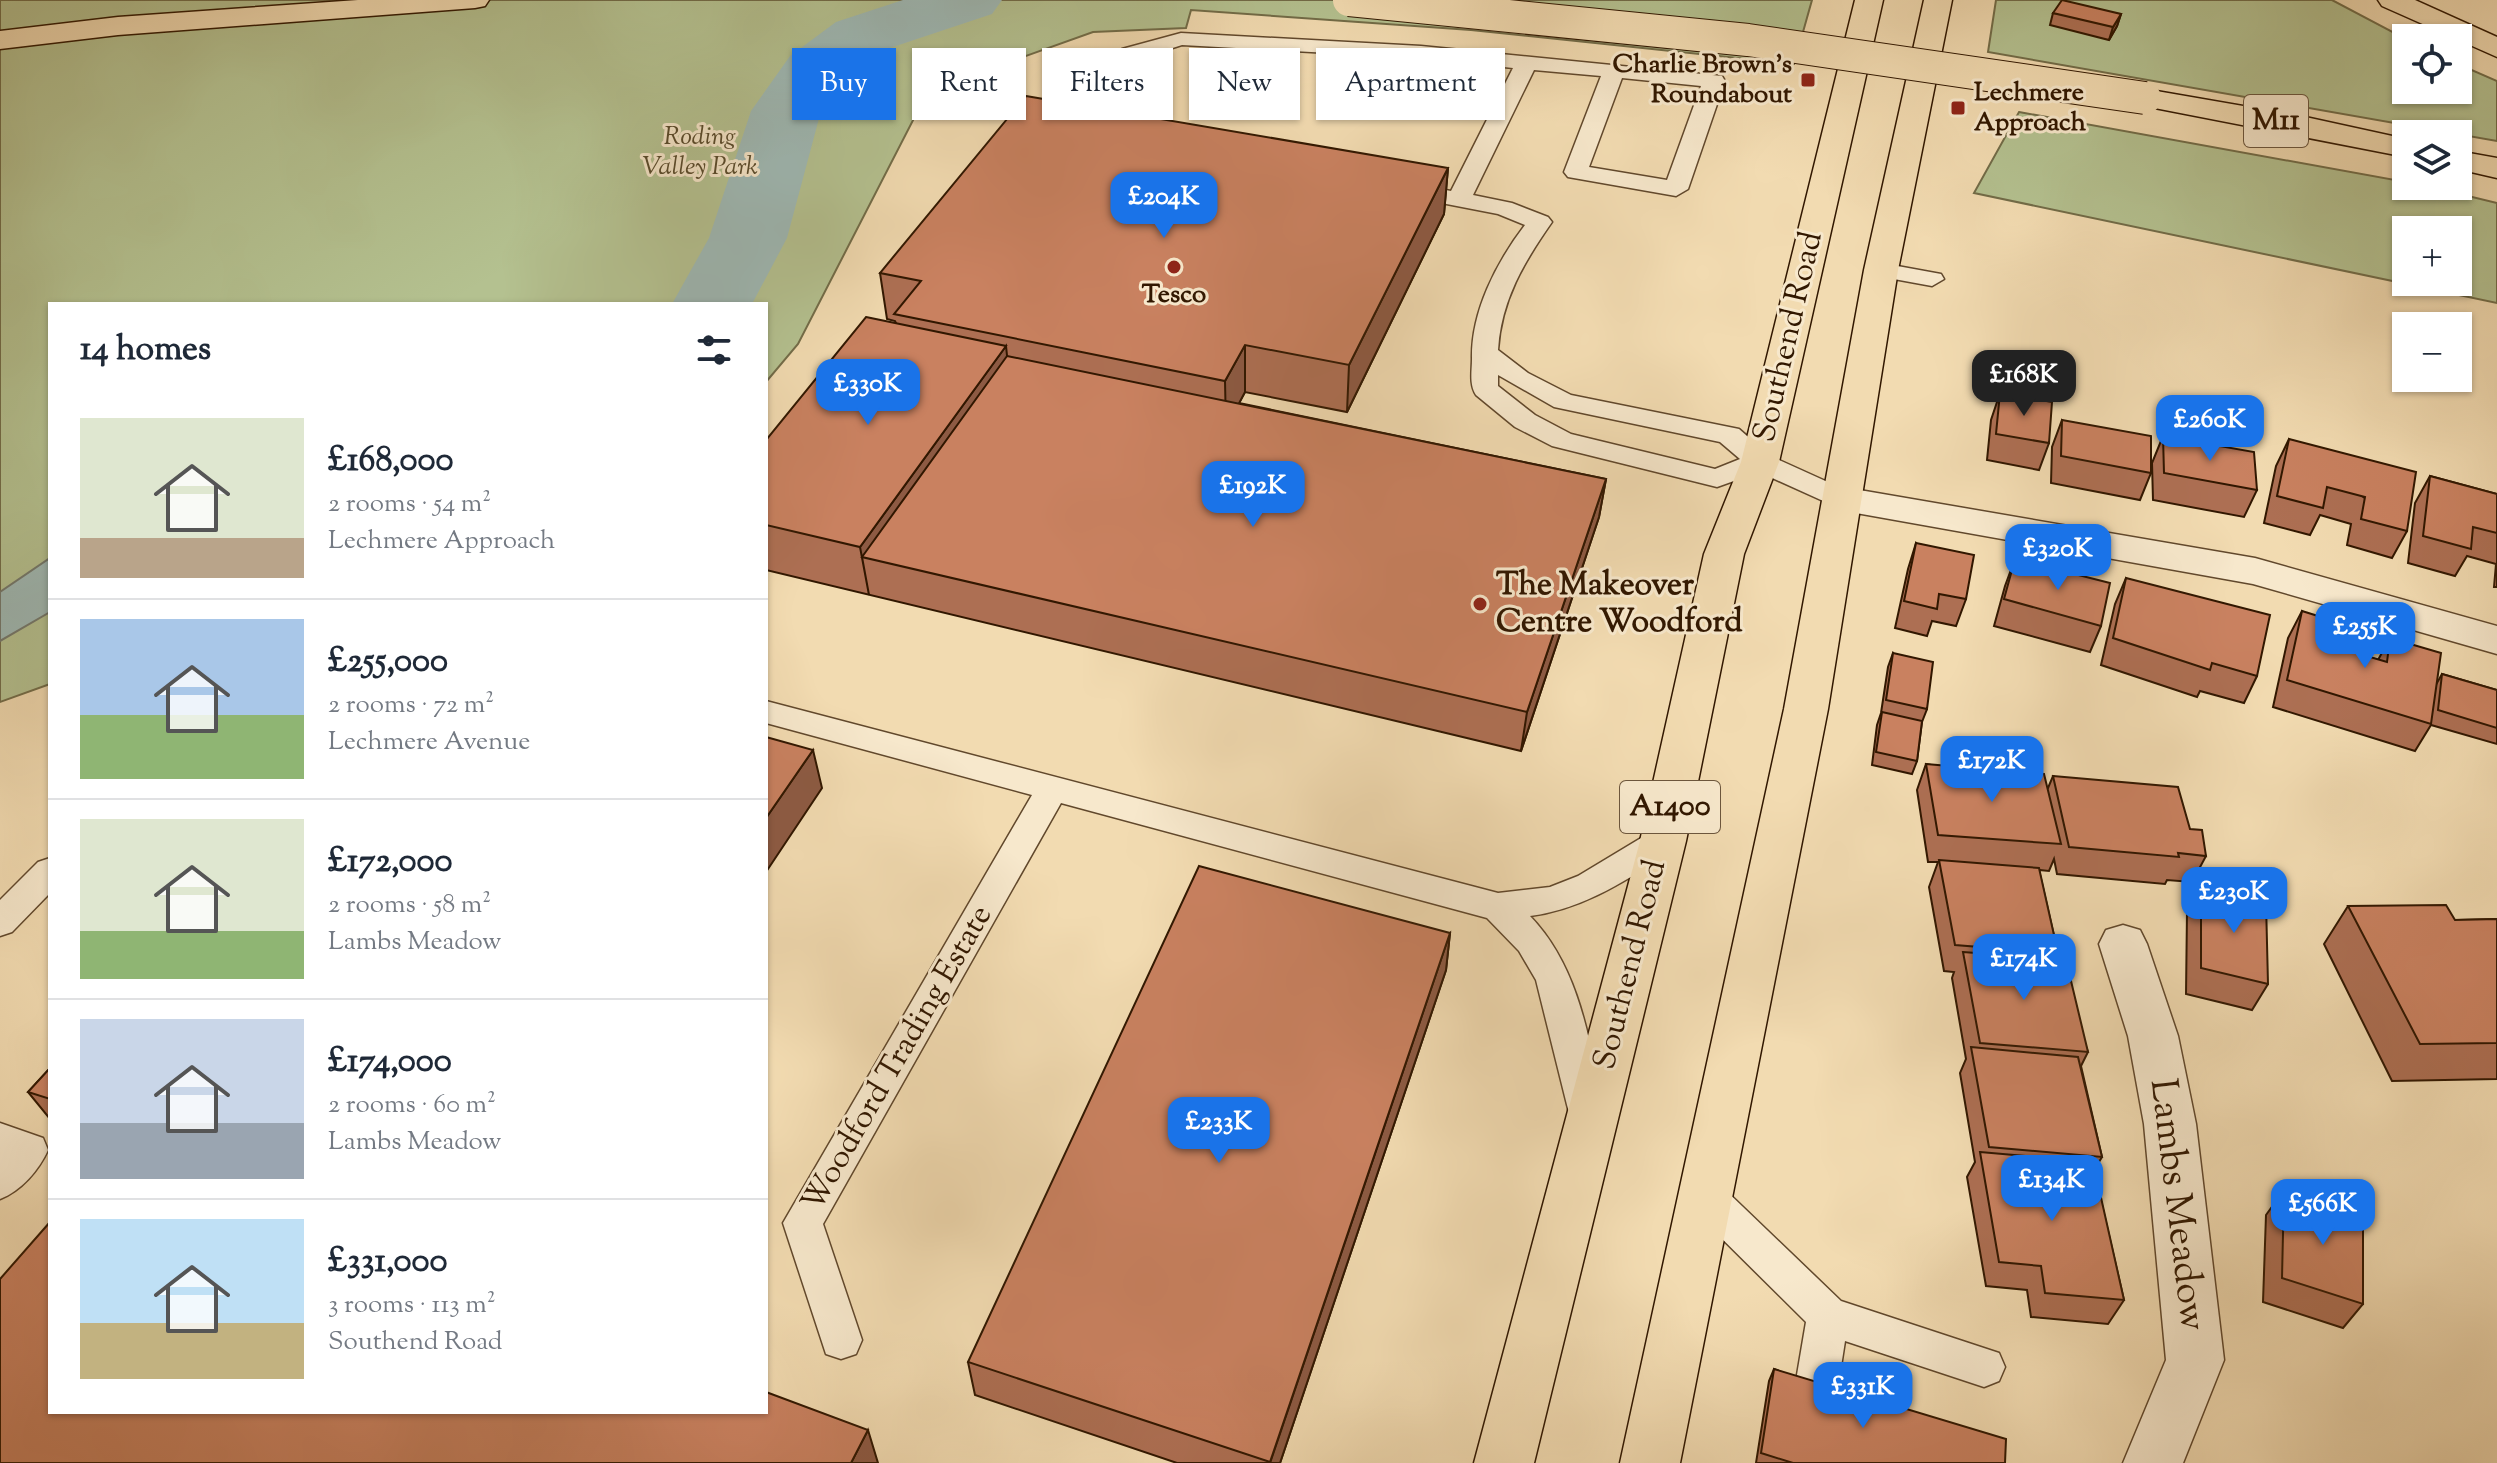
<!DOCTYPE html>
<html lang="en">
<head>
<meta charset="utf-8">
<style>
	body { margin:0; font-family:"Sorts Mill Goudy",serif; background:#f6f6f7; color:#1f2937; height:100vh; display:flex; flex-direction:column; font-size:30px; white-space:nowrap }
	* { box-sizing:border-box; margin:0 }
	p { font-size:26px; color:#747a83 }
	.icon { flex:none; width:44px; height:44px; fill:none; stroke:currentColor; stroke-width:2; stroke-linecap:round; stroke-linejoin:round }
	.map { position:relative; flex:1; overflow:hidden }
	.drawer { position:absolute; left:48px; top:302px; width:720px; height:1112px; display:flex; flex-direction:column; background:#fff; border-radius:0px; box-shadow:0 2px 6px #0004 }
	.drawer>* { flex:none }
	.guide { position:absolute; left:792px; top:48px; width:760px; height:72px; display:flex; gap:16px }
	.buttons { position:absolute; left:2392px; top:24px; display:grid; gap:16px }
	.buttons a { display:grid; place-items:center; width:80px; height:80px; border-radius:0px; background:#fff; box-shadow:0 2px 6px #0004; font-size:40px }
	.price { position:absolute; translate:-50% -68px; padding:0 18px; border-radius:16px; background:#1a73e8; color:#fff; font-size:26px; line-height:52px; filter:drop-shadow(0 2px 4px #0008) }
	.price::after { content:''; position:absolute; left:50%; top:48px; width:24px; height:18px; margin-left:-12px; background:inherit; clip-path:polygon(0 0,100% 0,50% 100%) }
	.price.selected { background:#222; color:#fff }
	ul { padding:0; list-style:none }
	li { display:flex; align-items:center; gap:24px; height:200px; padding:0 32px }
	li+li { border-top:2px solid #e0e1e3 }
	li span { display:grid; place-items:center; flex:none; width:224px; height:160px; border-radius:0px; color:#555 }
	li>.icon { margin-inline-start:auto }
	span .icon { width:96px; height:96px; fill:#fffc; stroke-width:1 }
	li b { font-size:34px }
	h2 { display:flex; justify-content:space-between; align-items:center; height:96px; padding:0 32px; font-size:34px }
	.tag { padding:0 28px; border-radius:0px; background:#fff; box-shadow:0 2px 6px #0004; font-size:28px; line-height:72px }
	.tag.selected { background:#1a73e8; color:#fff }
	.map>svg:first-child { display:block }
	.green { fill:#b4c190; stroke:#726c48; stroke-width:2; fill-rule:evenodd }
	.water { fill:#9eb9b5; stroke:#72786d; stroke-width:2 }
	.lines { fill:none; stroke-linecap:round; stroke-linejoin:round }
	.river { fill:#9eb9b5; fill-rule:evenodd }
	.lane-casing { stroke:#61482c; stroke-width:3 }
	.street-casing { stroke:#61482c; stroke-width:3 }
	.highway-casing { stroke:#311700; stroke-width:3 }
	.lane { fill:#f7e8cc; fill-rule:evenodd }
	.street { fill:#f7e8cc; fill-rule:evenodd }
	.highway { fill:#f2dbb1; fill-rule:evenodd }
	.highway-bridge-casing { stroke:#311700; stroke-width:34; stroke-linecap:butt }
	.highway-bridge { stroke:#f2dbb1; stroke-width:32 }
	.wall { fill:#ad6f53; stroke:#311700; stroke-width:2 }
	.shaded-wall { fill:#8d5a43; stroke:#311700; stroke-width:2 }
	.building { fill:#c98160; stroke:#311700; stroke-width:2 }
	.poi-dot { fill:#8f2418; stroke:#f7e8cc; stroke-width:3 }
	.labels { text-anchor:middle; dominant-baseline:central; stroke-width:6; stroke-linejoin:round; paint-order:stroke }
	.far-poi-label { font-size:26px; font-weight:bold; fill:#311700; stroke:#f7e8cc; text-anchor:end }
	.far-park-label { font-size:26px; font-style:italic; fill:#584a2b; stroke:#f7e8cc }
	.shield { fill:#f7e8cc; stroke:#6c563d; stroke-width:2 }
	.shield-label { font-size:30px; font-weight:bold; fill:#311700 }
	.street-label { font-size:32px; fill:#311700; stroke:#f7e8cc }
	.poi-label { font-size:32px; font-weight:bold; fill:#311700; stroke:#f7e8cc; text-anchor:start }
	.near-street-label { font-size:38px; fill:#311700; stroke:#f7e8cc }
</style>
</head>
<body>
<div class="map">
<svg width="2497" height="1463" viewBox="0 0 2497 1463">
	<rect width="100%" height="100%" fill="#f2dbb1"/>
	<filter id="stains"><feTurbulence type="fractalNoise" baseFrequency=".0025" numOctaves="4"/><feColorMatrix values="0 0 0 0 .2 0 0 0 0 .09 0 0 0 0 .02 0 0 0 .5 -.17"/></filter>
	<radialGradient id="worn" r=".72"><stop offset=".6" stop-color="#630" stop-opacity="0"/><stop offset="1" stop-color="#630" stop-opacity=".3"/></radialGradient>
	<g class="green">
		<polygon points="0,0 1812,0 1794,64 1471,30 1191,10 1186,28 1093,32 928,91 798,344 766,382 766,304 50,304 50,684 0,702"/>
		<polygon points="1996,0 2332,0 2406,39 2406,90 2458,90 2458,64 2497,81 2497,141 1988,52"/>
		<path d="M2019 112 2406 182V186H2427L2497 203V303L1974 193ZM2458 230V282H2406V230Z"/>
	</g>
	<polygon class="water" points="50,558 50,612 0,641 0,592"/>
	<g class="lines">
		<polygon class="river" points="903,0 1002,0 992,14 884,50 839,85 821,111 787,238 752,304 672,304 709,238 751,111 790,56 836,22"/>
		<g class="lane-casing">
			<g id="lane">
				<path d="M1181 33 1421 46 1722 76 1725 81 1688 189 1676 196 1568 177 1564 172 1601 76 1534 70 1473 195 1512 203 1548 217 1552 222C1524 262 1501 300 1498 350L1528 373 1571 395 1739 429 1770 456 1852 493 1856 499 1852 505H1832L1759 472 1717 487 1552 446 1515 427 1476 395C1469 384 1472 371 1472 359 1471 312 1496 263 1525 225L1498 214 1395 194 1391 189 1403 182 1451 191 1513 68 1421 58 1182 45 1138 59 1085 127 1092 133 1089 138 1062 136 1059 131 1062 126 1122 49ZM1622 78 1701 86 1667 180 1589 167ZM1498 375 1554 407 1720 442 1740 459 1715 469 1571 434 1535 415 1498 386Z"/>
				<polygon points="1881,263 1941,274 1944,279 1932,286 1872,275 1869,270 1872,265"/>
				<path d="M766 701 1498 893 1550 887 1578 876 1651 832 1663 828 1675 832 1680 841 1675 850C1629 878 1585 909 1530 916 1582 970 1590 1047 1605 1117L1599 1129 1586 1133 1573 1129 1536 980 1519 951 1487 918 1061 803 823 1224 862 1340 856 1354 841 1359 826 1354 783 1223 1032 795 766 723Z"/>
				<polygon points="50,858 50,893 12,932 0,936 0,900 38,862"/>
				<path d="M0 1123 43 1138 48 1150C39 1170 21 1191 0 1199Z"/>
				<polygon points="1704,1178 1718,1183 1841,1301 1999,1353 2005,1367 1999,1381 1984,1387 1845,1341 1826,1463 1782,1463 1806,1322 1690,1207 1684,1195 1690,1183"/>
			</g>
		</g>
		<g class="street-casing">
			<g id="street">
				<polygon points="1842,487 2255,558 2497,626 2497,654 2253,584 1828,508 1823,499 1828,490"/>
				<polygon points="2123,925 2140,930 2147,944 2178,1036 2196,1124 2224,1360 2183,1463 2123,1463 2166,1360 2144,1124 2128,1036 2099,944 2106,930"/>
			</g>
		</g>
		<g class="highway-casing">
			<g id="highway">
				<polygon points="358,0 489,0 485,6 475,8 118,35 0,49 0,31 118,17"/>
				<polygon points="1855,0 1883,0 1779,462 1744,554 1686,841 1534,1463 1474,1463 1640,841 1704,554 1741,462"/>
				<polygon points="1924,0 1952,0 1898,270 1828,709 1680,1463 1620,1463 1784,709 1864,270"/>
				<polygon points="2378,0 2415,0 2497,37 2497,57 2382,6"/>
				<polygon points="2145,89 2301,116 2406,139 2406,157 2134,104 2130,98 2134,92"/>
				<polygon points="2458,151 2497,158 2497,178 2458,169"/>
			</g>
		</g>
		<use href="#lane" class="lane"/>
		<use href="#street" class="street"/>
		<use href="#highway" class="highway"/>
		<g class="highway-bridge-casing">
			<polyline id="highway-bridge" points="1349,0 1748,40 2145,98"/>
		</g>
		<use href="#highway-bridge" class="highway-bridge"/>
	</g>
	<g class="wall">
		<polygon points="2053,13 2121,14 2117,26 2109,40 2050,25"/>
		<polygon points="1448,168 1444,214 1347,412 1245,392 1239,403 1606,479 1599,517 1521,751 766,570 766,440 896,323 895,321 887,319 880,273"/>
		<polygon points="2000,393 2049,443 2039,470 1987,460 1991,420"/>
		<polygon points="2062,420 2151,473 2140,500 2051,483 2052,447"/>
		<polygon points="2163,436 2257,490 2244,517 2153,500 2152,463"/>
		<polygon points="2289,439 2407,531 2392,558 2347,545 2351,524 2320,515 2310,535 2264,523 2276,466"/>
		<polygon points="2430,476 2497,494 2497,587 2494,587 2496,564 2467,556 2455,576 2408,563 2415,503"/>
		<polygon points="1916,543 1966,599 1956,626 1932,621 1927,636 1895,628 1908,569"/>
		<polygon points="2015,559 2101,626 2090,652 1994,626 2005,586"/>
		<polygon points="2126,578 2257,676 2244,703 2200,691 2197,697 2101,665 2115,604"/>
		<polygon points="2302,611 2346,650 2378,660 2390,638 2437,683 2442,674 2497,690 2497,744 2431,725 2415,751 2273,707 2288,638"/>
		<polygon points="1893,653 1927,709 1922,722 1917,761 1912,774 1872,765 1877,725 1881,713 1888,667"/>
		<polygon points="1926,764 2048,788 2053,776 2190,829 2206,856 2192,882 2167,880 2165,884 2057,874 2054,859 2049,871 2039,870 2058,953 2055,959 2088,1052 2081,1066 2102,1157 2094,1170 2124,1300 2108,1324 2031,1317 2027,1290 1986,1286 1967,1177 1975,1162 1960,1073 1966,1059 1952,978 1954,972 1944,971 1929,887 1938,862 1928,862 1917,790"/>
		<polygon points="2201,885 2268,984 2252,1010 2186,994 2187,912"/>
		<polygon points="2348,906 2455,920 2497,919 2497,1079 2392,1081 2324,944"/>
		<polygon points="1450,933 1446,970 1280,1463 1177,1463 975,1395 968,1362"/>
		<polygon points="50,1068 50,1119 28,1092"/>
		<polygon points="2284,1190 2363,1304 2343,1328 2263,1302 2266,1215"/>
		<polygon points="1774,1369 2005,1463 1756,1463 1769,1381"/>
	</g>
	<g class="shaded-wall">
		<polygon points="2121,14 2117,26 2109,40 2113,27"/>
		<polygon points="1448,168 1444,214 1347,412 1349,365"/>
		<polygon points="1245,345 1245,392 1226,428 1225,381"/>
		<polygon points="1006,346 1011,393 862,557 869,595 860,547"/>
		<polygon points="1606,479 1599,517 1521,751 1527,712"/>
		<polygon points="813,750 822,788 766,872 766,818"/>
		<polygon points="1450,933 1446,970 1280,1463 1270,1463"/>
		<polygon points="868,1430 878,1463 851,1463"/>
	</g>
	<g class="building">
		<polygon points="2062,0 2121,14 2113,27 2053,13"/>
		<polygon points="1026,96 1448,168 1349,365 1245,345 1225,381 894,314 921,281 880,273"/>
		<polygon points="866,317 1006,346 860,547 766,525 766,440"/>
		<polygon points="1007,356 1606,479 1527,712 862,557"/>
		<polygon points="2000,393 2052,402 2049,443 1996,434"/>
		<polygon points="2062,420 2151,436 2151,473 2061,456"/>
		<polygon points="2163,436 2254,452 2257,490 2164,473"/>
		<polygon points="2289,439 2416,472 2407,531 2361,519 2365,497 2327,487 2323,508 2277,496"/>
		<polygon points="2430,476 2497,494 2497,533 2473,527 2471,549 2423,536"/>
		<polygon points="1916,543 1974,555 1966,599 1939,594 1937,609 1904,601"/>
		<polygon points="2015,559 2110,583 2101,626 2004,599"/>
		<polygon points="2126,578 2270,615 2257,676 2212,663 2210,670 2113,638"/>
		<polygon points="2302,611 2350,626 2346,650 2387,662 2390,638 2441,653 2431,724 2287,680"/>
		<polygon points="1893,653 1933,662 1927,709 1886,700"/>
		<polygon points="2442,674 2497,690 2497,728 2438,710"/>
		<polygon points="1882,712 1922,721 1917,761 1876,752"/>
		<polygon points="766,737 813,750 766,818"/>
		<polygon points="1926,764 2044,774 2061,844 1938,835"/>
		<polygon points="2053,776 2178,787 2190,829 2202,830 2206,856 2178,853 2179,857 2069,847"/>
		<polygon points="1939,860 2039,868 2058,953 1955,945"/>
		<polygon points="1199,866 1450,933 1270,1462 968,1362"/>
		<polygon points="2201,885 2266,902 2268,984 2201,968"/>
		<polygon points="2446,905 2455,920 2497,919 2497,1043 2420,1044 2348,906"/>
		<polygon points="1963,952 2066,960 2088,1052 1980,1043"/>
		<polygon points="1971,1047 2078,1057 2102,1157 1989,1147"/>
		<polygon points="50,1068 50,1099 28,1092"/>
		<polygon points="1980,1152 2093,1162 2124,1300 2045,1293 2041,1266 1999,1262"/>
		<polygon points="2284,1190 2363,1214 2363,1304 2282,1278"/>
		<polygon points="50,1222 50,1412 766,1412 766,1392 868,1430 851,1463 0,1463 0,1279"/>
		<polygon points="1774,1369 2006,1439 2005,1463 1793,1463 1761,1453"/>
	</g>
	<g class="poi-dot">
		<rect x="1800" y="72" width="16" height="16" rx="4"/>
		<rect x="1950" y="100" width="16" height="16" rx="4"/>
		<circle cx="1174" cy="267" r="8"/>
		<circle cx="1480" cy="604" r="8"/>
	</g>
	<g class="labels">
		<g class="far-poi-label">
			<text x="1792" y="65">Charlie Brown's<tspan x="1792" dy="30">Roundabout</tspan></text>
			<text x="1974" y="93" text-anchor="start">Lechmere<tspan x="1974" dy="30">Approach</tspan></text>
			<text x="1174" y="295" text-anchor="middle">Tesco</text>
		</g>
		<g class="far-park-label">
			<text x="700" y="137">Roding<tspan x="700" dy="30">Valley Park</tspan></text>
		</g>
		<g class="shield">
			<rect x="2244" y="95" width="64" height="52" rx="6"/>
			<rect x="1620" y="781" width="100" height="52" rx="6"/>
		</g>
		<g class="shield-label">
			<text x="2276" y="121">M11</text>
			<text x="1670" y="807">A1400</text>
		</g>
		<g class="street-label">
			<text transform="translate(1789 337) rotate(-77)">Southend Road</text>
			<text transform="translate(1631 965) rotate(-76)">Southend Road</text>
			<text transform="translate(898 1059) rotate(-60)">Woodford Trading Estate</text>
		</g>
		<g class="poi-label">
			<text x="1496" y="586">The Makeover<tspan x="1496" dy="37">Centre Woodford</tspan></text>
		</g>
		<g class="near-street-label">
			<text transform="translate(2176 1205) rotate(83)">Lambs Meadow</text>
		</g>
	</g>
	<rect width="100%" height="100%" filter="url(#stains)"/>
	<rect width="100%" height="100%" fill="url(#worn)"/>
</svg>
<div class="buttons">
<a><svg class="icon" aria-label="locate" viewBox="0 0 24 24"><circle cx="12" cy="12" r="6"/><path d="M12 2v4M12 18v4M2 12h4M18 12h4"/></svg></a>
<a><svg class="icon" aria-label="layers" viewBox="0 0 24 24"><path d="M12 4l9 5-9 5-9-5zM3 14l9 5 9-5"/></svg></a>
<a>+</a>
<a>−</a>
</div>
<b class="price" style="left:1164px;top:240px">£204K</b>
<b class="price selected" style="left:2024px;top:418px">£168K</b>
<b class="price" style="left:868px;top:427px">£330K</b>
<b class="price" style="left:2210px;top:463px">£260K</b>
<b class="price" style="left:1253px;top:529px">£192K</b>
<b class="price" style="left:2058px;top:592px">£320K</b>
<b class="price" style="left:2365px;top:670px">£255K</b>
<b class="price" style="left:1992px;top:804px">£172K</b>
<b class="price" style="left:2234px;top:935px">£230K</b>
<b class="price" style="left:2024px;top:1002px">£174K</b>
<b class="price" style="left:1219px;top:1165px">£233K</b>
<b class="price" style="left:2052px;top:1223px">£134K</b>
<b class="price" style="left:2323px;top:1247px">£566K</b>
<b class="price" style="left:1863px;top:1430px">£331K</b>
<div class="guide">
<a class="tag selected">Buy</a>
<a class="tag">Rent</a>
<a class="tag">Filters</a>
<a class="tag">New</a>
<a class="tag">Apartment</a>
</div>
<section class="drawer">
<h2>14 homes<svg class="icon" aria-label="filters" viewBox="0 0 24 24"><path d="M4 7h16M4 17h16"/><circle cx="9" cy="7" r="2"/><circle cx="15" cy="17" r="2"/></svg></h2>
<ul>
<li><span style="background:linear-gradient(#dfe7d0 75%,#b9a48a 0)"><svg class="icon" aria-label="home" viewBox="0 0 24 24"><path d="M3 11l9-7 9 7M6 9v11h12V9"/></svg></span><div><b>£168,000</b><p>2 rooms · 54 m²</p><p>Lechmere Approach</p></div></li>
<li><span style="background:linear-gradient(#a9c7e8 60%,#8fb573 0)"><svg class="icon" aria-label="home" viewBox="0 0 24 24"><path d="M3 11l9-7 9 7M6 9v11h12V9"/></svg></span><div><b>£255,000</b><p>2 rooms · 72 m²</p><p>Lechmere Avenue</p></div></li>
<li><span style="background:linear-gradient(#dfe7d0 70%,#8fb573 0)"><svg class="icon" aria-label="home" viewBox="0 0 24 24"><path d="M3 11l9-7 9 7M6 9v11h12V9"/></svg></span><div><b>£172,000</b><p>2 rooms · 58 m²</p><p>Lambs Meadow</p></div></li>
<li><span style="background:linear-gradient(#c9d6e8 65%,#9aa5b1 0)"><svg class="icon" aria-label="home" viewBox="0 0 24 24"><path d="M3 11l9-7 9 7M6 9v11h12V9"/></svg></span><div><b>£174,000</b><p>2 rooms · 60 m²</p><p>Lambs Meadow</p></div></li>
<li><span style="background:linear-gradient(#bfe0f5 65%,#c2b280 0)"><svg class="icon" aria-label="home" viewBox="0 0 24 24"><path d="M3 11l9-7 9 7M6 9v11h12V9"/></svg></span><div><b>£331,000</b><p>3 rooms · 113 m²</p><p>Southend Road</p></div></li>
</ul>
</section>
</div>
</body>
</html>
